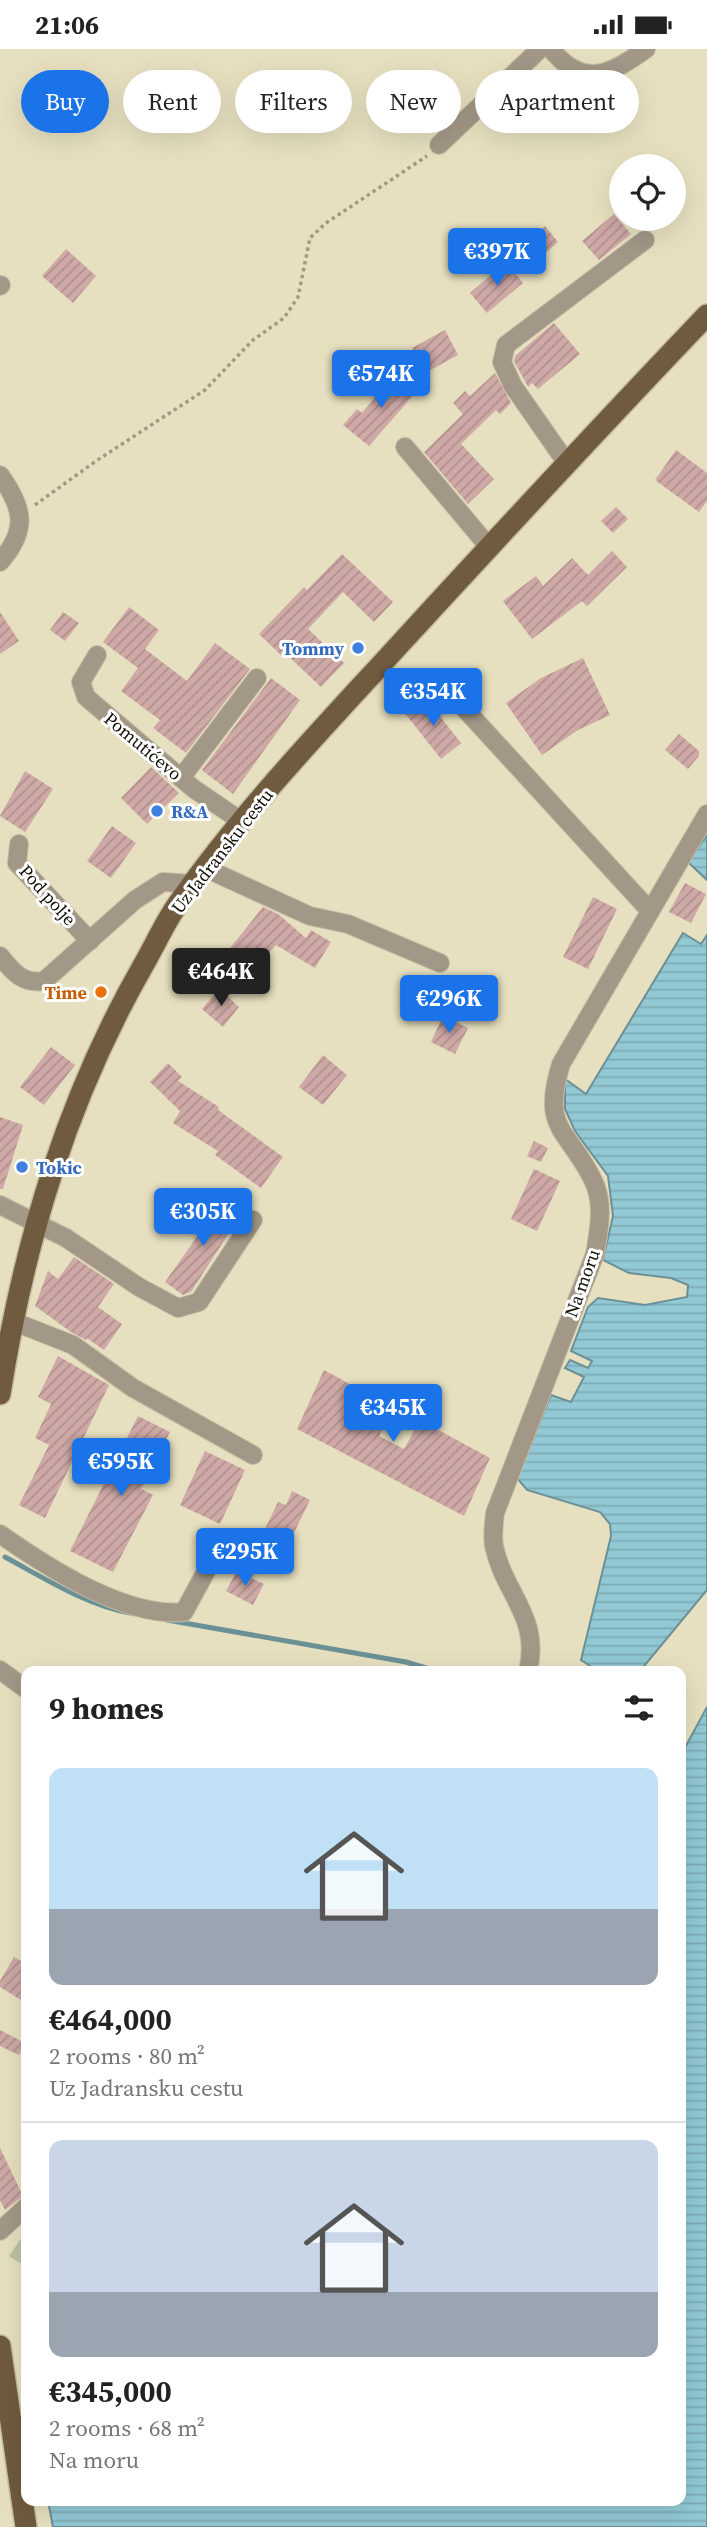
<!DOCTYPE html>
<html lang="en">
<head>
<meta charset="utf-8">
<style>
	body { margin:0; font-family:"Source Serif 4",serif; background:#f2f2f2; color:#222; height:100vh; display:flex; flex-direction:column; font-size:26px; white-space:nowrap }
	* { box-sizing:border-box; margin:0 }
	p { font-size:23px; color:#767676 }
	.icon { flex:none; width:38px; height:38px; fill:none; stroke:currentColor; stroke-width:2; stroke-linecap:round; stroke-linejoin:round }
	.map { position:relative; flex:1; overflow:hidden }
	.side { position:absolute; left:21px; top:1617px; width:665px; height:840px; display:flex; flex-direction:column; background:#fff; border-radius:14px; box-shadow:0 7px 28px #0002 }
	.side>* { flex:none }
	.guide { position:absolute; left:21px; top:21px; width:665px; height:63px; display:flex; gap:14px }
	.controls { position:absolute; left:609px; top:105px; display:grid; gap:14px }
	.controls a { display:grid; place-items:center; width:77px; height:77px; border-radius:50%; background:#fff; box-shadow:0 7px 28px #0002; font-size:35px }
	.price { position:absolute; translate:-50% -60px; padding:0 16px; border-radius:7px; background:#1a73e8; color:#fff; font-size:23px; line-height:46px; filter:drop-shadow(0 2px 4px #0008) }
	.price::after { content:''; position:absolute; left:50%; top:42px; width:21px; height:16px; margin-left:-10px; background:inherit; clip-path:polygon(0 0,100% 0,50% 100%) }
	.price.current { background:#222; color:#fff }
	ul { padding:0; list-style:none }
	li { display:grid; align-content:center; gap:14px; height:371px; padding:0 28px }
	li+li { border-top:2px solid #e0e0e0 }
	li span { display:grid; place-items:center; height:217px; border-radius:14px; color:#555 }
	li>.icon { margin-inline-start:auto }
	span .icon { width:126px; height:126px; fill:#fffc; stroke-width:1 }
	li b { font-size:30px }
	h2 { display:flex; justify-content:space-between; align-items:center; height:84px; padding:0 28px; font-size:30px }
	.tag { padding:0 24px; border-radius:32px; background:#fff; box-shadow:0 7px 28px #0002; font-size:24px; line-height:63px }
	.tag.current { background:#1a73e8; color:#fff }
	.status { display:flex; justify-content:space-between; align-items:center; height:49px; padding:0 35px; background:#fff; direction:ltr }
	.status svg { height:19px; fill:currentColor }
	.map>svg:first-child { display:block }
	.pitch { fill:#bdc3a4 }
	.water { fill:url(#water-rules); stroke:#6b9196; stroke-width:2 }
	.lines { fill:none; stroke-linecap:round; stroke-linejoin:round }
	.stream { stroke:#6b9196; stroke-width:5 }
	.building { fill:url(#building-hatch) }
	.minor-casing { stroke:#c5bea2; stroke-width:20 }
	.major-casing { stroke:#c5bea2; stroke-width:24 }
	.path { stroke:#a19b83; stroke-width:3.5; stroke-dasharray:3.5 3.5; stroke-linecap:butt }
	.minor { stroke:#a39787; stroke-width:18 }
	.major { stroke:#715b3f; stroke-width:21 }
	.shop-dot { fill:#3f7fe0; stroke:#fff; stroke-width:2.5 }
	.food-dot { fill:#e8710a; stroke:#fff; stroke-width:2.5 }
	.labels { text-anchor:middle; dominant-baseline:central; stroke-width:6; stroke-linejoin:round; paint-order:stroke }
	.shop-label { font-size:18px; font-weight:bold; fill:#366cbe; stroke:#fff; text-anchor:start }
	.street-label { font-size:18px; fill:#110e04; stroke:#fff }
	.food-label { font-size:18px; font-weight:bold; fill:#c56008; stroke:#fff; text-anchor:end }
</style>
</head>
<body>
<div class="status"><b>21:06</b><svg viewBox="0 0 49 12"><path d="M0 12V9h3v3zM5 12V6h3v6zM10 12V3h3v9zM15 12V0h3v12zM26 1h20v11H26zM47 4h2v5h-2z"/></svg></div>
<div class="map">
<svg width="707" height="2478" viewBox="0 0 707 2478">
	<defs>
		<pattern id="water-rules" width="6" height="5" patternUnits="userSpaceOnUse" patternTransform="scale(1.75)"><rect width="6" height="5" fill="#92c9d5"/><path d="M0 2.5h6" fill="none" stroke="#7dabb5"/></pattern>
		<pattern id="building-hatch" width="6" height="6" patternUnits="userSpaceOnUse" patternTransform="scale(1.75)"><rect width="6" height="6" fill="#cea9a6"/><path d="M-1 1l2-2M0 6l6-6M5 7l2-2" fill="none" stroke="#b0908d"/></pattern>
	</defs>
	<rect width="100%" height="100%" fill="#e7e0c0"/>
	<polygon class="pitch" points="26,2182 26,2218 9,2207"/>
	<g class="water">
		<polygon points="707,786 707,831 688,813"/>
		<polygon points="683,884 701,895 707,886 707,1541 640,1622 598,1622 581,1611 611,1487 610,1475 600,1463 527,1441 517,1429 551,1346 571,1353 584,1328 565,1319 570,1311 588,1319 592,1312 571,1302 588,1258 598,1249 645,1256 687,1248 688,1236 671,1229 629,1224 603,1211 613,1167 608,1127 575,1082 565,1060 565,1030 586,1045"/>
		<polygon points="707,1658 707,2478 53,2478 48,2452 681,2452 681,1706"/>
	</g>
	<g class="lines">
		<g class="stream">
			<path d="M5 1508C44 1529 86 1556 130 1564"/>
			<polyline points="167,1571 406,1613 436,1622"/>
		</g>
	</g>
	<g class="building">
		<polygon points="614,165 631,185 599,211 582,192"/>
		<polygon points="545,177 558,193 541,208 527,192"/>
		<polygon points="66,200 96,227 73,254 42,227"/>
		<polygon points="506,213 523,234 487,264 470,244"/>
		<polygon points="554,274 580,305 538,340 532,334 528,338 514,312 515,307"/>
		<polygon points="445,281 458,306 425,324 412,299"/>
		<polygon points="396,324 417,342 369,397 343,376 357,360 362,364"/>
		<polygon points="495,324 511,354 500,365 496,361 461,395 494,430 468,455 424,403 463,365 453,354 465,342 470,347"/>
		<polygon points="676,401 707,424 707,452 699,463 655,431"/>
		<polygon points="616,458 628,470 613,484 601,472"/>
		<polygon points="612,502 627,518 587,557 582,552 532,590 503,552 536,527 543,537 572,509 588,526"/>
		<polygon points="342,505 393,553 374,573 343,543 308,580 344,614 321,638 285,604 282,607 259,585 304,538 307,541"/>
		<polygon points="129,558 159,581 145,600 187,632 215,594 250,620 186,704 153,679 160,671 121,642 138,619 103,593"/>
		<polygon points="0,563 19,592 0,605"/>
		<polygon points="63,563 79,574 65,592 50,581"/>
		<polygon points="583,609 610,666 578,681 542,706 506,654 541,629"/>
		<polygon points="271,629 300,651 233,745 202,721"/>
		<polygon points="424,647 461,694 441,710 404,663"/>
		<polygon points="679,685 699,702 699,707 688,720 665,701"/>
		<polygon points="151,718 179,744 147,775 121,749"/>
		<polygon points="25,722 53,740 25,783 0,767"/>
		<polygon points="112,777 136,794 111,829 87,812"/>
		<polygon points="685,834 706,845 691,874 669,863"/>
		<polygon points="593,848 617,860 588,920 563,908"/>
		<polygon points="263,858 278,865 306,889 311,881 331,893 315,919 276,896 246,930 222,909"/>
		<polygon points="209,912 225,925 209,944 193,931"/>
		<polygon points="219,940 239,958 223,978 202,960"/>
		<polygon points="443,967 468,979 455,1005 431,993"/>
		<polygon points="51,998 75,1016 44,1056 20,1038"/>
		<polygon points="323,1006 347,1026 323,1056 299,1038"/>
		<polygon points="168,1014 182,1028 178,1032 219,1058 218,1061 283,1108 261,1139 215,1106 218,1102 173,1074 180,1062 150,1033"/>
		<polygon points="0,1068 23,1076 3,1140 0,1140"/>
		<polygon points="534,1092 548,1099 541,1113 527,1107"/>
		<polygon points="534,1120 560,1132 537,1182 511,1170"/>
		<polygon points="214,1150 240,1167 191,1243 183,1246 165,1233 206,1175 200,1171"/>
		<polygon points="74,1208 114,1235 98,1258 122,1275 104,1301 87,1289 86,1291 71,1283 35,1257 48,1222 58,1230"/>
		<polygon points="58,1307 109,1336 45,1469 19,1456 49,1396 35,1389 51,1355 38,1348"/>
		<polygon points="324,1321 394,1359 379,1387 404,1400 420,1371 490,1409 464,1467 297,1380"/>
		<polygon points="138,1367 170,1383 141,1440 153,1446 113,1523 70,1502"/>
		<polygon points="205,1402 245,1421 220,1475 180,1456"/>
		<polygon points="292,1442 310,1451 290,1492 265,1480 278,1453 286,1456"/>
		<polygon points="237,1522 264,1535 253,1556 226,1542"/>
		<polygon points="14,1908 26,1915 26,1954 0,1938 0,1932"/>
		<polygon points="0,1981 25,1994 19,2006 0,1997"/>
		<polygon points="0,2099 23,2147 5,2161 0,2151"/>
	</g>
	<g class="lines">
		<g class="minor-casing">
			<g id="minor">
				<path d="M551 0C583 40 610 26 646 0"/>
				<polyline points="439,96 540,0"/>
				<polyline points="0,237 1,236"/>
				<polyline points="405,398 489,498"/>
				<polyline points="566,413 513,337 502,313 506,296 645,191"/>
				<path d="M0 426C23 459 29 480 0 513"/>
				<polyline points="97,606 81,633 86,648 194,740 241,772"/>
				<polyline points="453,647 650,862"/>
				<polyline points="181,729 257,629"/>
				<polyline points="19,795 17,814 90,892"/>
				<polyline points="205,819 310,867 348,875 440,914"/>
				<path d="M0 907C13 923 22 935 44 932L135 851 163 833 193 835"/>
				<polyline points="0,1156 66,1189 139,1238 178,1259 199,1253 253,1171"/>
				<polyline points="12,1272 73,1296 133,1339 253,1406"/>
				<path d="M0 1485C47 1518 125 1569 184 1563L210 1515"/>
				<polyline points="0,1621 26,1640"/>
				<path d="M528 1622C541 1568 504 1545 494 1497 492 1487 494 1474 495 1464L595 1205C599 1180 605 1153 592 1129 566 1078 541 1080 561 1015L707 765"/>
				<polyline points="0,2182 26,2158"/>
			</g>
		</g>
		<g class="major-casing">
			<g id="major">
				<path d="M0 1345C24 1193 67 1049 144 915 156 894 166 871 180 852 245 760 324 678 400 595 501 485 603 375 707 266"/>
				<polyline points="0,2297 26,2478"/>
			</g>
		</g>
		<polyline class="path" points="35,456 96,412 205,341 253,291 284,269 298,248 310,189 326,174 427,107"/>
		<use href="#minor" class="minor"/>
		<use href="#major" class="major"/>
	</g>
	<g class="shop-dot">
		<circle cx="358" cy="599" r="7"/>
		<circle cx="157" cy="762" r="7"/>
		<circle cx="22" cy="1118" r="7"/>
	</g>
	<circle class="food-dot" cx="101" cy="943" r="7"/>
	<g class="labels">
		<g class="shop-label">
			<text x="344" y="599" text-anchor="end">Tommy</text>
			<text x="171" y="762">R&amp;A</text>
			<text x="36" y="1118">Tokic</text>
		</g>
		<g class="street-label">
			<text transform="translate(143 697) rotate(40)">Pomutićevo</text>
			<text transform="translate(222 802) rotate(-52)">Uz Jadransku cestu</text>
			<text transform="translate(48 846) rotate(48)">Pod polje</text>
			<text transform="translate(582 1234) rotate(-70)">Na moru</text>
		</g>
		<g class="food-label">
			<text x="87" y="943">Time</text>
		</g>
	</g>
</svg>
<div class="controls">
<a><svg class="icon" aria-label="locate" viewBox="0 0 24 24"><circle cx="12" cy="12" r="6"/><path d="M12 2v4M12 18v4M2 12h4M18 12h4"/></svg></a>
</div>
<b class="price" style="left:497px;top:239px">€397K</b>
<b class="price" style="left:381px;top:361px">€574K</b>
<b class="price" style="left:433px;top:679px">€354K</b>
<b class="price current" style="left:221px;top:959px">€464K</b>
<b class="price" style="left:449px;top:986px">€296K</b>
<b class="price" style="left:203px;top:1199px">€305K</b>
<b class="price" style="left:393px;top:1395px">€345K</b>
<b class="price" style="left:121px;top:1449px">€595K</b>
<b class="price" style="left:245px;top:1539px">€295K</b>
<div class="guide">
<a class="tag current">Buy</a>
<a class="tag">Rent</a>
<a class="tag">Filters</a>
<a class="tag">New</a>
<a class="tag">Apartment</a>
</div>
<section class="side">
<h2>9 homes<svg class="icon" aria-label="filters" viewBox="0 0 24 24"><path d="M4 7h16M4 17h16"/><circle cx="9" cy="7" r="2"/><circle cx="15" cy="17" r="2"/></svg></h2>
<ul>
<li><span style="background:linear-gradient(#bfe0f5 65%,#9aa5b1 0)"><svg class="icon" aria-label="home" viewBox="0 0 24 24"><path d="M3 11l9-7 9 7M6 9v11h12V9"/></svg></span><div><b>€464,000</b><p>2 rooms · 80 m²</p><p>Uz Jadransku cestu</p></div></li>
<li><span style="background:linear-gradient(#c9d6e8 70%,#9aa5b1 0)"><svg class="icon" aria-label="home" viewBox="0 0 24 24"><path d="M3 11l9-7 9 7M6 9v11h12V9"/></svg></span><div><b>€345,000</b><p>2 rooms · 68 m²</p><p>Na moru</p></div></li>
</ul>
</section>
</div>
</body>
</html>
